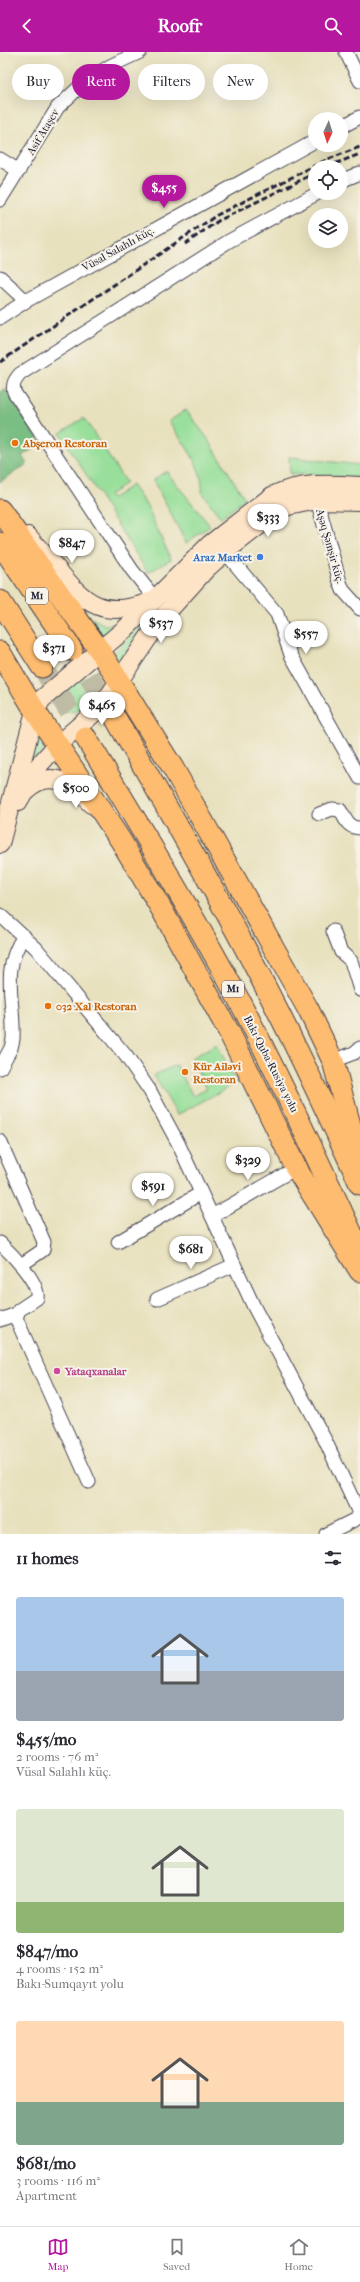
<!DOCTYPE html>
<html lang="en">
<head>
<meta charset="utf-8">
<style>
	body { margin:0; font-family:"IM FELL French Canon",serif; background:#f2f2f3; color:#2b2b33; height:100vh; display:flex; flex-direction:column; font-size:15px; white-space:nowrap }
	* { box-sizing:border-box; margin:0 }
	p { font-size:13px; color:#7c7c81 }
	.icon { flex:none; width:22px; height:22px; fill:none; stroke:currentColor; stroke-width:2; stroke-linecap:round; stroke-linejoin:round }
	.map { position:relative; height:1482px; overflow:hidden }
	.drawer { display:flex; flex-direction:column; background:#fff; flex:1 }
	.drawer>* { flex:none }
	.banner { position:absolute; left:12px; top:12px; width:336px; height:36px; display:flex; gap:8px }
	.needle { width:26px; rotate:184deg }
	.controls { position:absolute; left:308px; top:60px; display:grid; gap:8px }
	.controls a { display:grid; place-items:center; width:40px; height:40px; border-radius:50%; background:#fff; box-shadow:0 4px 16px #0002; font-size:20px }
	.price { position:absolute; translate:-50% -34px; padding:0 9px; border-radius:14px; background:#fff; color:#222; font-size:13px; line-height:26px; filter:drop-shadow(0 1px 2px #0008) }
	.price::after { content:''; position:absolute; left:50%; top:24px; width:12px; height:9px; margin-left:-6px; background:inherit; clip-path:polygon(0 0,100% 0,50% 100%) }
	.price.on { background:#b5179e; color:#fff }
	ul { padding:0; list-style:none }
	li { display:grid; align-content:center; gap:8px; height:212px; padding:0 16px }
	li span { display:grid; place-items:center; height:124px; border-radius:4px; color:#555 }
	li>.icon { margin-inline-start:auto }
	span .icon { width:72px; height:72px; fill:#fffc; stroke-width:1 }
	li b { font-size:17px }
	h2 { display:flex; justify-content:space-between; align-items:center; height:48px; padding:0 16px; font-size:17px }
	.tag { padding:0 14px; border-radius:18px; background:#fff; box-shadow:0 4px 16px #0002; font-size:14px; line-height:36px }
	.tag.on { background:#b5179e; color:#fff }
	header { display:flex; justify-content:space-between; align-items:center; height:52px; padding:0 16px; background:#b5179e; color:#fff; font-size:18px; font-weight:700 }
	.tabs { display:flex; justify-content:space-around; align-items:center; height:56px; border-top:1px solid #e1e1e2; background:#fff; font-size:11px; color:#7c7c81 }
	.tabs a { display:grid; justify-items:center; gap:2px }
	.tabs .on { color:#b5179e }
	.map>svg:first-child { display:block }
	.green { fill:#97df9a; stroke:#5c806a }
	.forest { fill:#79be82; stroke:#4e705e }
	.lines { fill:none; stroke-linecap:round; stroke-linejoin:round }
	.trunk-tunnel { stroke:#c0bba4; stroke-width:21; stroke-dasharray:21 10; stroke-linecap:butt }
	.minor-casing { stroke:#403f4f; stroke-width:15 }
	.secondary-casing { stroke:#403f4f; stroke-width:20 }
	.trunk-casing { stroke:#403f4f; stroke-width:23 }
	.minor { stroke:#fff; stroke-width:13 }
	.secondary { stroke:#fee4c6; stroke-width:18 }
	.trunk { stroke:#fdbc70; stroke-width:21 }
	.rail { stroke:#22223b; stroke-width:3; stroke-dasharray:6 3; stroke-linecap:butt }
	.food-dot { fill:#e8710a; stroke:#f7f3e8; stroke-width:1.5 }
	.shop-dot { fill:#3f7fe0; stroke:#f7f3e8; stroke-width:1.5 }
	.hotel-dot { fill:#d1479c; stroke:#f7f3e8; stroke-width:1.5 }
	.labels { text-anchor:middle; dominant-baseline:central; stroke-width:4; stroke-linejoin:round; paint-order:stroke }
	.shield { fill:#f7f3e8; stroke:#62616f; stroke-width:1 }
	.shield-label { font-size:10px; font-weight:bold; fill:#22223b }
	.street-label { font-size:11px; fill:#22223b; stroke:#f7f3e8 }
	.food-label { font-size:11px; font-weight:bold; fill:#c56008; stroke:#f7f3e8; text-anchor:start }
	.shop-label { font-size:11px; font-weight:bold; fill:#366cbe; stroke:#f7f3e8; text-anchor:end }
	.hotel-label { font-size:11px; font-weight:bold; fill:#b23c85; stroke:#f7f3e8; text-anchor:start }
</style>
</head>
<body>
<header><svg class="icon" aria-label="back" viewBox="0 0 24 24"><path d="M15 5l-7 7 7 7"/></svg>Roofr<svg class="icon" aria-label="search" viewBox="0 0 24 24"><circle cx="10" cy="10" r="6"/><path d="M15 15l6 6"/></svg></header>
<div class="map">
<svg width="360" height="1482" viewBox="0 0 360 1482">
	<rect width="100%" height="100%" fill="#f7f3e8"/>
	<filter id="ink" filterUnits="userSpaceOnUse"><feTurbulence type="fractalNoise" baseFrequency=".025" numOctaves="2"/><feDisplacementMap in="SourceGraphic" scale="8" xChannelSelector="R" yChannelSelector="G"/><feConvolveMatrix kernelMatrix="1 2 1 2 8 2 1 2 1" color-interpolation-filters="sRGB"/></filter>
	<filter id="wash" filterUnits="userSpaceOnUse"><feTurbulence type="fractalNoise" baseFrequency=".012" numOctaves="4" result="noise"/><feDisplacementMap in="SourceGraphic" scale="16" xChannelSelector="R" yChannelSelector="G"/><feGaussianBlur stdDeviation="0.9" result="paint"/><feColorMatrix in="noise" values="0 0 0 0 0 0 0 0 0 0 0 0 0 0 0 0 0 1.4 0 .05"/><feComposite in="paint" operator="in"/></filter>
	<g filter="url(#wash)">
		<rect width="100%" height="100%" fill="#e8e1be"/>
		<g class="green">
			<path d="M186 358 208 387 245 447 221 466 202 441C204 414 182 390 169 369Z"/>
			<polygon points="84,366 126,431 109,443 111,447 132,433 146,453 171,507 148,521 60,381"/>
			<polygon points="289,405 360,413 360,426 290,422"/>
			<polygon points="166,419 210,474 186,491 153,428"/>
			<polygon points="158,556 117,611 113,602"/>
			<polygon points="92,566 105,573 123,572 103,588"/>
			<polygon points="80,626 87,626 97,633 95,645 76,660 64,660 57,653 58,643"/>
			<polygon points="40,675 49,689 23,728"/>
			<polygon points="217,992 236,1031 177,1063 154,1023 176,1013 193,1044 207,1037 191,1006"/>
		</g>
		<polygon class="forest" points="5,337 41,391 22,404 27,412 0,430 0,341"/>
	</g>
	<g filter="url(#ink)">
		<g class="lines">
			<g class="trunk-tunnel">
				<polyline points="72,598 116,667"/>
				<polyline points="42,615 86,686"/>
			</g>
			<g class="minor-casing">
				<g id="minor">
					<polyline points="346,0 360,29"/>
					<polyline points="341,75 360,65"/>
					<polyline points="0,107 19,119"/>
					<polyline points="341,129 360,121"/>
					<polyline points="0,148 58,55 86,29 110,14 140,0"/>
					<polyline points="0,225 26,249"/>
					<polyline points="0,266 26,249 315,89"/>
					<polyline points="317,448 340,530 343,538 360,557"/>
					<polyline points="225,500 277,562 291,603 360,726"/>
					<path d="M156 548 132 518 14 340C12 332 15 328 20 322L229 189 318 141"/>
					<path d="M319 762 332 757 340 758C346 767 347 776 360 776"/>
					<polyline points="0,863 36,896 126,1004 150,1039 178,1091 254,1255 325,1388 360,1463"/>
					<polyline points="333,879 341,900 351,909 360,938"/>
					<polyline points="333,1009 354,1001 360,996"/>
					<path d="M0 1016 11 996 13 987C15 949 0 918 24 884"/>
					<polyline points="0,1089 44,1190 43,1198 21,1213"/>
					<polyline points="212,1164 296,1116"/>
					<polyline points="118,1190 201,1141"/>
					<path d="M0 1191C11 1201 40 1231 37 1246L19 1258 16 1266 89 1430"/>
					<polyline points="157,1247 234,1213"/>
					<polyline points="0,1268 16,1262"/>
					<polyline points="326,1482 360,1465"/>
				</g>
			</g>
			<g class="secondary-casing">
				<g id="secondary">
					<path d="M28 484C37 495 47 505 56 516 86 553 104 568 152 549"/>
					<path d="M25 739C48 716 73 730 91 752"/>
					<polyline points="18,750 40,712 57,693 102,654 161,567 206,517 225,500 278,459 288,454 317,448 360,449"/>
					<path d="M0 792 35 659 42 647 125 577 209 493 272 444C299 430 330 432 360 434"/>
				</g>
			</g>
			<g class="trunk-casing">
				<g id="trunk">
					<polyline points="0,458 100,599 173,716 308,957 333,1009 360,1110"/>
					<polyline points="0,491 72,598"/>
					<polyline points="0,549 42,615"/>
					<polyline points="0,600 35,659 121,789 162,858 229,980 296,1116 360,1219"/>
					<path d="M116 667C167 756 219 844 266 936 299 1000 330 1066 360 1132"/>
					<path d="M86 686C139 773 192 860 240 950 282 1030 320 1112 358 1195"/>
				</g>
			</g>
			<use href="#minor" class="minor"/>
			<use href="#secondary" class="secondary"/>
			<use href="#trunk" class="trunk"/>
			<g class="rail">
				<polyline points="327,115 360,102"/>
				<polyline points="185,192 218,169 315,121"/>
				<polyline points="0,310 217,163 326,108 360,95"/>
			</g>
		</g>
	</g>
	<g class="food-dot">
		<circle cx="15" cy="391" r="4"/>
		<circle cx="48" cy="954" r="4"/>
		<circle cx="185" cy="1020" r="4"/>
	</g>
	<circle class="shop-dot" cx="260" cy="505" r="4"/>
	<circle class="hotel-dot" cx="57" cy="1319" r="4"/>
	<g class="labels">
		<g class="shield">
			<rect x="26" y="536" width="22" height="16" rx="3"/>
			<rect x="222" y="929" width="22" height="16" rx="3"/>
		</g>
		<g class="shield-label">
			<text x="37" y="544">M1</text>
			<text x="233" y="937">M1</text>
		</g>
		<g class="street-label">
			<text transform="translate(43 80) rotate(-59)">Asif Ataşev</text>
			<text transform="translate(118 197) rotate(-29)">Vüsal Salahlı küç.</text>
			<text transform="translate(330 494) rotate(74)">Aşəq Şəmşir küç.</text>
			<text transform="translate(271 1012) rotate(63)">Bakı-Quba-Rusiya yolu</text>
		</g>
		<g class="food-label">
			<text x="23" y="391">Abşeron Restoran</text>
			<text x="56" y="954">032 Xal Restoran</text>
			<text x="193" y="1014">Kür Ailəvi<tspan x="193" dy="13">Restoran</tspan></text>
		</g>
		<g class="shop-label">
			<text x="252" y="505">Araz Market</text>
		</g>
		<g class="hotel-label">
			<text x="65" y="1319">Yataqxanalar</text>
		</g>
	</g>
</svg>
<div class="controls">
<a><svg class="needle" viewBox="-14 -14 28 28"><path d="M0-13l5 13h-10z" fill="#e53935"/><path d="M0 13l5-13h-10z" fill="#7c7c81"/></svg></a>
<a><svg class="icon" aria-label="locate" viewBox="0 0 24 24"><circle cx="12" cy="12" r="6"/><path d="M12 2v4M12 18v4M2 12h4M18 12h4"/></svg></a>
<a><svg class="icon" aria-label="layers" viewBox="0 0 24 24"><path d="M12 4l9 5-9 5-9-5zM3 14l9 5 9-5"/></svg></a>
</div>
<b class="price on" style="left:164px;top:157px">$455</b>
<b class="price" style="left:268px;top:486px">$333</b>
<b class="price" style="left:72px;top:512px">$847</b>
<b class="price" style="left:161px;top:592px">$537</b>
<b class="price" style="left:306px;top:603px">$557</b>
<b class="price" style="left:54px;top:617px">$371</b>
<b class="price" style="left:102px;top:674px">$465</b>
<b class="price" style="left:76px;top:757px">$500</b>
<b class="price" style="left:248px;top:1129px">$329</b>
<b class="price" style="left:153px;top:1155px">$591</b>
<b class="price" style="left:191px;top:1218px">$681</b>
<div class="banner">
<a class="tag">Buy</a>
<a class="tag on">Rent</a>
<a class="tag">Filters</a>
<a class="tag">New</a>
</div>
</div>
<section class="drawer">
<h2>11 homes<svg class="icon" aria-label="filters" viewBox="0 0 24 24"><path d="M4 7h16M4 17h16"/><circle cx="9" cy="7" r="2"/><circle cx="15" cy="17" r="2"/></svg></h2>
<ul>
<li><span style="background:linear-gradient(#a9c7e8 60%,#9aa5b1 0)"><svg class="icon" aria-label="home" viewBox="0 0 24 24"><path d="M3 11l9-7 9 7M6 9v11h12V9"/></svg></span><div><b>$455/mo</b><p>2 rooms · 76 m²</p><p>Vüsal Salahlı küç.</p></div></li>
<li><span style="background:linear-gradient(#dfe7d0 75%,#8fb573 0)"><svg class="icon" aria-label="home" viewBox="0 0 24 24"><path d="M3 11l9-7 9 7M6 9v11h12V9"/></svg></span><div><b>$847/mo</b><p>4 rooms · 152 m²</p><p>Bakı-Sumqayıt yolu</p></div></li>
<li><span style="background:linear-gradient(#ffd9b3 65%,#7fa58c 0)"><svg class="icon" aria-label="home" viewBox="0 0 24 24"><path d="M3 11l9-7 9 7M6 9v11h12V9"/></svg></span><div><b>$681/mo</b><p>3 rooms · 116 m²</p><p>Apartment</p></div></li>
</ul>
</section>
<nav class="tabs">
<a class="on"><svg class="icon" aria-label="map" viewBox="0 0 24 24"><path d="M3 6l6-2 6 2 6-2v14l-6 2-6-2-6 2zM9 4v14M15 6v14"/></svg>Map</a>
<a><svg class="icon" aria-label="saved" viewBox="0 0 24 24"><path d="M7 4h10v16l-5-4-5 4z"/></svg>Saved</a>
<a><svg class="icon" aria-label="home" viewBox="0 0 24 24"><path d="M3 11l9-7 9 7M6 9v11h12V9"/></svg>Home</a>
</nav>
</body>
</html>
